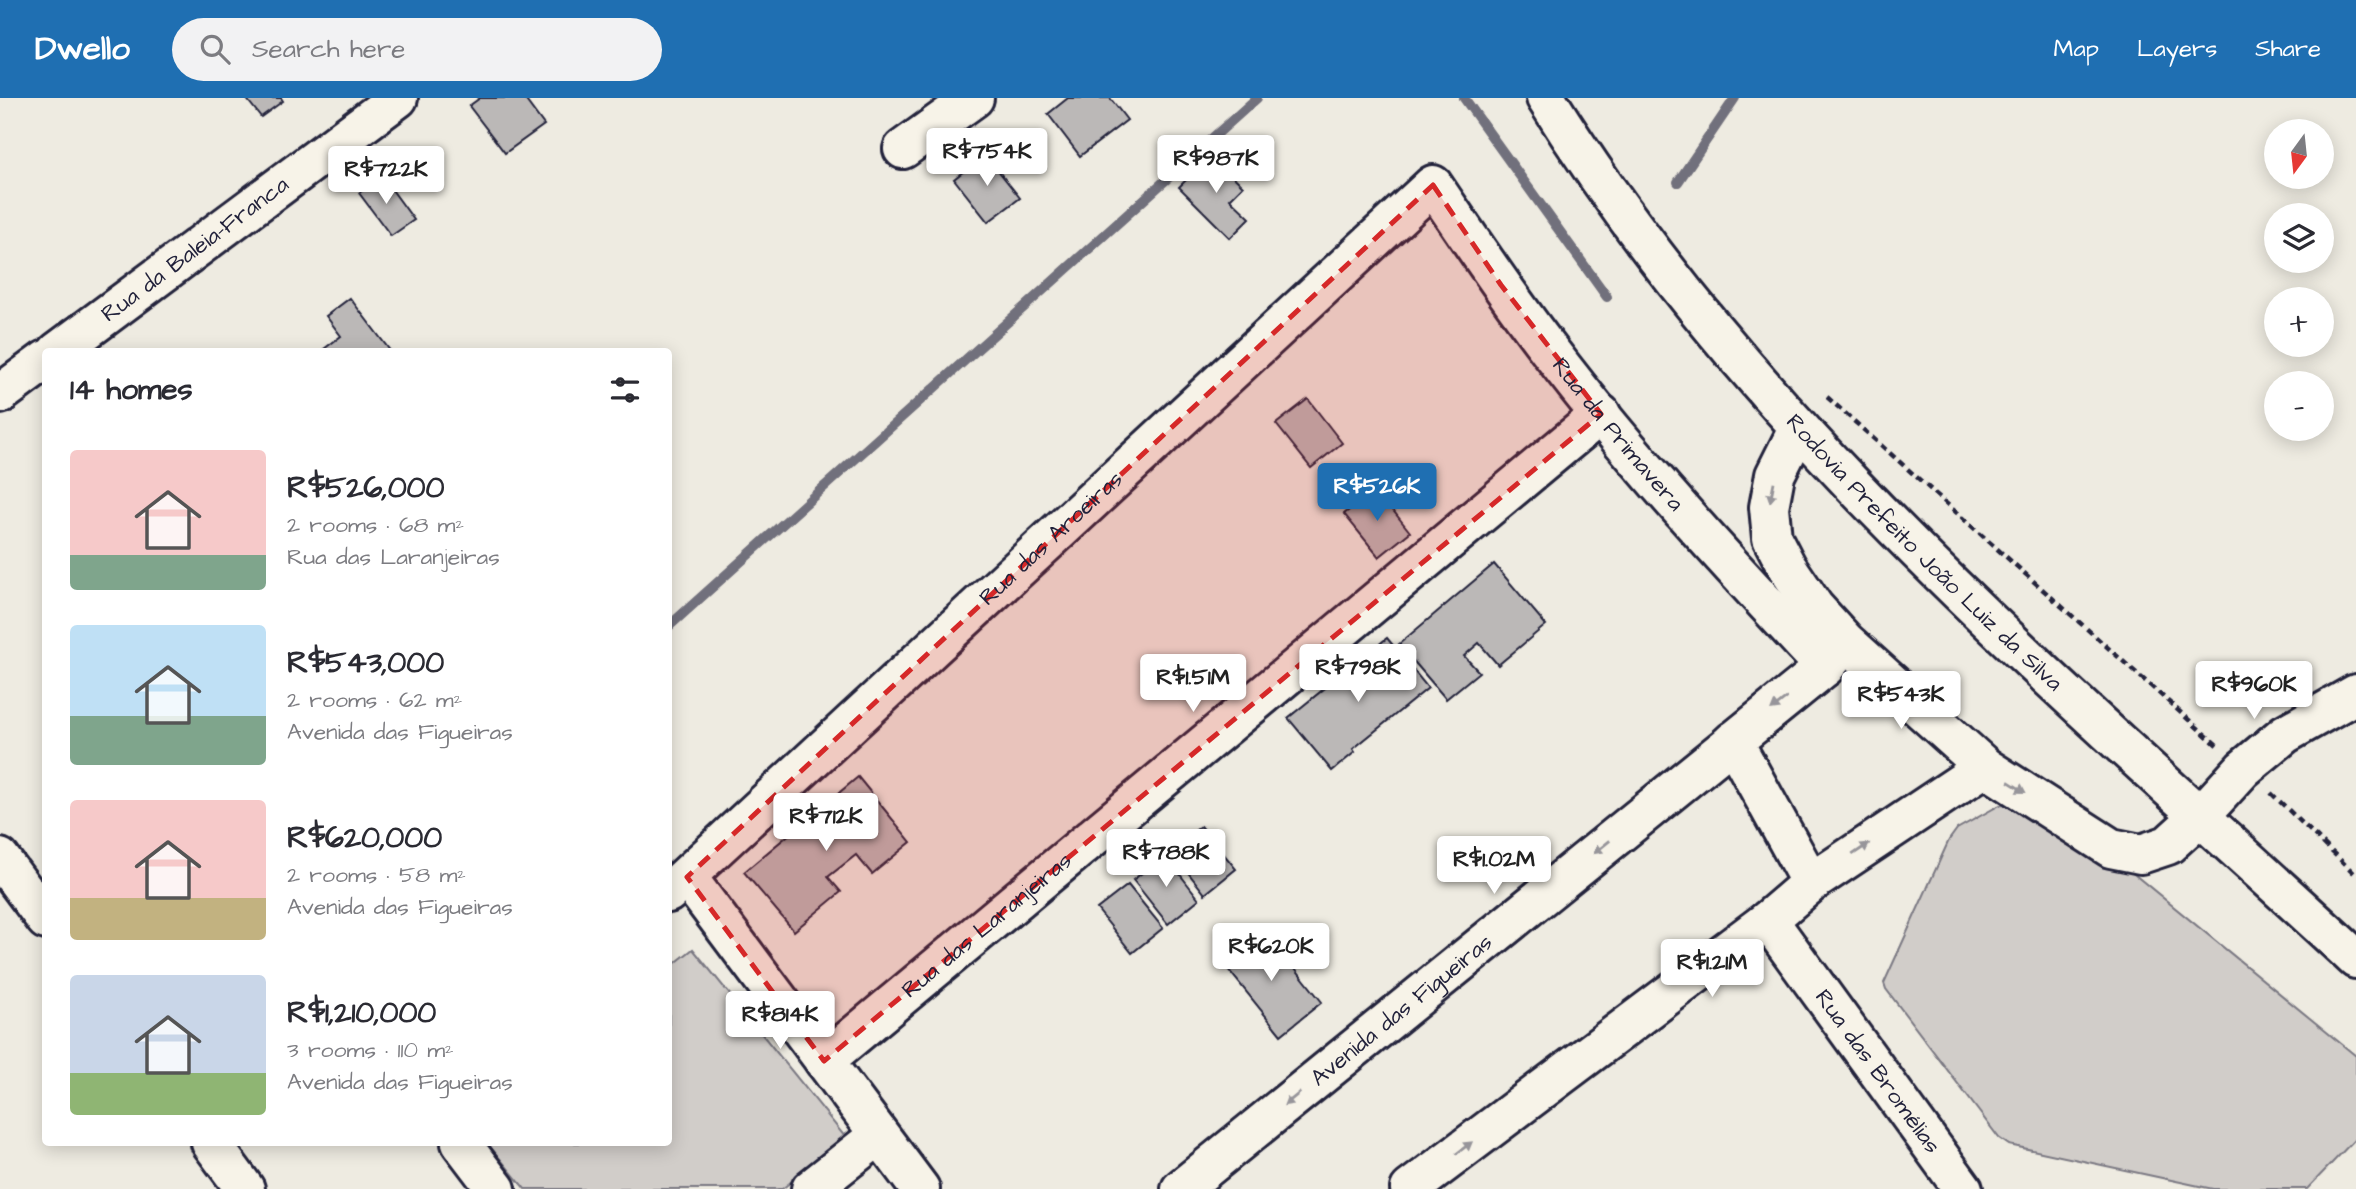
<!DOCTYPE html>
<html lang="en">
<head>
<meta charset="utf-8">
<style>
	body { margin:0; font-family:"Architects Daughter",sans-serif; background:#f2f2f3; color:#2b2b33; height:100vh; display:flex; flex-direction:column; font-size:26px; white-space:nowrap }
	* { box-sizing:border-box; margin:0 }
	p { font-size:23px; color:#7c7c81 }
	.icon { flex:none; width:38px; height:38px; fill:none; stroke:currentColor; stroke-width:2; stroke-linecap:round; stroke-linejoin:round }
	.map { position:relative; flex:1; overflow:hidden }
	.panel { position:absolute; left:42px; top:250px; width:630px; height:798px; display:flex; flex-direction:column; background:#fff; border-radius:7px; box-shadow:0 4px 18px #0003 }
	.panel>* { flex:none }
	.needle { width:46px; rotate:195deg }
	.buttons { position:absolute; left:2264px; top:21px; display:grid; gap:14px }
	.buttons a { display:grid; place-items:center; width:70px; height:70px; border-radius:50%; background:#fff; box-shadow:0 4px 18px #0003; font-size:35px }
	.price { position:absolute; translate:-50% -60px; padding:0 16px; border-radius:7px; background:#fff; color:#222; font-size:23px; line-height:46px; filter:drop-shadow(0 2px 4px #0008) }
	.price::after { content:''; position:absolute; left:50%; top:42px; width:21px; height:16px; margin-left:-10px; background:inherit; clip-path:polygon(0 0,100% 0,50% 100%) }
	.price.selected { background:#1f6fb2; color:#fff }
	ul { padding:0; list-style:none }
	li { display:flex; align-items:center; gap:21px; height:175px; padding:0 28px }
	li span { display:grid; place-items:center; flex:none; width:196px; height:140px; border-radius:7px; color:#555 }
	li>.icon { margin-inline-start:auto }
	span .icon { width:84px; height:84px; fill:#fffc; stroke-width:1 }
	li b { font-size:30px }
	h2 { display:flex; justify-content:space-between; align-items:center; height:84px; padding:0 28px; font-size:30px }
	header { display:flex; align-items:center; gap:42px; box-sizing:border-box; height:98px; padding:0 35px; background:#1f6fb2; color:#fff }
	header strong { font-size:33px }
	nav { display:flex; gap:38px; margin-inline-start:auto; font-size:24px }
	.search { width:490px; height:63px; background:#f2f2f3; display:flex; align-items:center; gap:18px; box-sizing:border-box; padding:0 24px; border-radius:38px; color:#7c7c81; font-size:26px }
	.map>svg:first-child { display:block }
	.green { fill:#d1cdc9; stroke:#7a7882; stroke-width:2 }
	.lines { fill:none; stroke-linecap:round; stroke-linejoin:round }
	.stream { stroke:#716f7b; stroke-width:10 }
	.building { fill:#bbb8b7; stroke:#22223b; stroke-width:2 }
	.minor-casing { stroke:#22223b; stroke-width:44 }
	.major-casing { stroke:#22223b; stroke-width:44 }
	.path { stroke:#22223b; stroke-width:4.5; stroke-dasharray:7 5; stroke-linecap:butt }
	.minor { stroke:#f7f3e8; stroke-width:38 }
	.major { stroke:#f7f3e8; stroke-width:38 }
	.oneway { fill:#97959a }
	.marked { fill:#d62828; fill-opacity:0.2; stroke:#d62828; stroke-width:5; stroke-dasharray:14 9; stroke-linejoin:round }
	.labels { text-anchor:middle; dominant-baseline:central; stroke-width:5; stroke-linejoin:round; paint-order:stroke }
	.street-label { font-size:23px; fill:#22223b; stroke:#f7f3e8 }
</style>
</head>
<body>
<header>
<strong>Dwello</strong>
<div class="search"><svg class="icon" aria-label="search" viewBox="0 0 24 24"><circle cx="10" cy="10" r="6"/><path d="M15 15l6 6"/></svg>Search here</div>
<nav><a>Map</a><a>Layers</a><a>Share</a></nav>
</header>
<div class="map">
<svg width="2356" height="1091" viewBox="0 0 2356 1091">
	<rect width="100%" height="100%" fill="#eeebe1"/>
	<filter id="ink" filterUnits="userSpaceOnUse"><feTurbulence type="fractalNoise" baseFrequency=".0143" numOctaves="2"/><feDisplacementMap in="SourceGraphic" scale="14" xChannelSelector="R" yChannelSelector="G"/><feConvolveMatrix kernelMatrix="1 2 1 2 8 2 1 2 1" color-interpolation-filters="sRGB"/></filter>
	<g filter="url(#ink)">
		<g class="green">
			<polygon points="2000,707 2052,709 2356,958 2356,1040 2307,1091 2213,1091 2009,1047 1999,1040 1886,891 1884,885 1949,742 1957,731"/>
			<polygon points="693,851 846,1040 782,1091 525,1091 487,1045 668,1045 669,870"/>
		</g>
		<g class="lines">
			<g class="stream">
				<polyline points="1464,0 1607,199"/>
				<polyline points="1678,84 1735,0"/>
				<polyline points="668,529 1257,0"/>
			</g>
		</g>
		<g class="building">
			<polygon points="246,0 281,0 283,3 261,19"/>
			<polygon points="480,0 524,0 544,27 505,55 469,8"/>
			<polygon points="1068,0 1110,0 1127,22 1080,58 1048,16"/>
			<polygon points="985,56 1020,100 988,124 954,81"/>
			<polygon points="1211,57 1243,88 1230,101 1250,120 1230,140 1179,89"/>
			<polygon points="382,78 414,122 391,138 359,95"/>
			<polygon points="350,200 391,254 320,254 341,238 326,218"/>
			<polygon points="1308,301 1342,345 1311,370 1276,326"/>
			<polygon points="1376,391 1410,434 1379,459 1344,416"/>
			<polygon points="1494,466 1546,527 1498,567 1479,545 1464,558 1479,574 1446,601 1399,546"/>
			<polygon points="1387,540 1428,590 1353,651 1355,654 1332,673 1288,620"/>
			<polygon points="858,679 911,744 872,776 856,757 828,779 841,794 794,833 744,774"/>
			<polygon points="1201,728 1236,771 1205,796 1171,753"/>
			<polygon points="1165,757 1199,801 1168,826 1133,782"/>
			<polygon points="1128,787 1163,830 1132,855 1097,811"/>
			<polygon points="1245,839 1256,852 1271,840 1322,904 1281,937 1219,860"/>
		</g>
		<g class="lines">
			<g class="minor-casing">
				<g id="minor">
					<polyline points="903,51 974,0"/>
					<path id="s1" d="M57 254 398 0"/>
					<polyline points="0,296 46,262"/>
					<polyline points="1798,331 1775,377 1769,409 1772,440 1787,469 1814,509 1846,544 1985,669 2111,750 2141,756 2168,747 2201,717 2243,671 2285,636 2356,596"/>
					<polyline points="1733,643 1811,785"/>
					<polyline points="0,760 46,822"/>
					<polyline points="687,779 920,1091"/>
					<path id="s2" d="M668 795 1433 87C1471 143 1508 199 1549 252 1634 364 1730 467 1825 569"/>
					<path id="s3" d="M1768 822 1963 1091"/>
					<path id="s4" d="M824 963 1601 316"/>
					<polyline points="211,1045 245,1091"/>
					<polyline points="461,1045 496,1091"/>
					<polyline points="811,1091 879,1037"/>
					<path id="s5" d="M1181 1091 1825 569 1840 551"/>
					<polyline points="1410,1091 1768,822 1811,785 1985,669"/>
				</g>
			</g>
			<g class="major-casing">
				<g id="major">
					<path id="s6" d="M1546 0C1756 338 2067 593 2356 861"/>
				</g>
			</g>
			<g class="path">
				<polyline points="1827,299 2217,647"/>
				<polyline points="2271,695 2356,777"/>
			</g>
			<use href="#minor" class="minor"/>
			<use href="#major" class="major"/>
		</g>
		<defs><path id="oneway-solid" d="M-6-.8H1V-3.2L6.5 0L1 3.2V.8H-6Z" transform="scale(1.75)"/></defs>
		<g class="oneway">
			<use href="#oneway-solid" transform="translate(1772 394) rotate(101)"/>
			<use href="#oneway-solid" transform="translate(1779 606) rotate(142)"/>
			<use href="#oneway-solid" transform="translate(2017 689) rotate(32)"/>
			<use href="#oneway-solid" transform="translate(1602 749) rotate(141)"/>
			<use href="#oneway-solid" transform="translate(1861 751) rotate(-34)"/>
			<use href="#oneway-solid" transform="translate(1292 1001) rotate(141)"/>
			<use href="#oneway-solid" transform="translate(1464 1050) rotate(-37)"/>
		</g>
	</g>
	<path class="marked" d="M1433 87 1501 187 1601 316 824 963 687 779Z"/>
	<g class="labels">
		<g class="street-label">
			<text stroke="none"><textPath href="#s1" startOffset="172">Rua da Baleia-Franca</textPath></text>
			<text stroke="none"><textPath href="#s2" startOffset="1353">Rua da Primavera</textPath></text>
			<text stroke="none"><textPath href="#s2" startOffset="522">Rua das Aroeiras</textPath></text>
			<text stroke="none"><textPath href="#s6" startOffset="593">Rodovia Prefeito João Luiz da Silva</textPath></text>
			<text stroke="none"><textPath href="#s4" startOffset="212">Rua das Laranjeiras</textPath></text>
			<text stroke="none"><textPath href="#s5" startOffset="284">Avenida das Figueiras</textPath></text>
			<text stroke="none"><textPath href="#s3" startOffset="187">Rua das Bromélias</textPath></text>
		</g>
	</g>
</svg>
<div class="buttons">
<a><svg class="needle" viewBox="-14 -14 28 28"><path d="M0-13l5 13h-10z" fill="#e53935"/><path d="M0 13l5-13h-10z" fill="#7c7c81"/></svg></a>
<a><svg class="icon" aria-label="layers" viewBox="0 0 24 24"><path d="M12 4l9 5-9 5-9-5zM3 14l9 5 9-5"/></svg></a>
<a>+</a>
<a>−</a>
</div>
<b class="price" style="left:987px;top:90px">R$754K</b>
<b class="price" style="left:1216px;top:97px">R$987K</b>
<b class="price" style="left:386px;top:108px">R$722K</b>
<b class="price selected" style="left:1377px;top:425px">R$526K</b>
<b class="price" style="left:1358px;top:606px">R$798K</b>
<b class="price" style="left:1193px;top:616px">R$1.51M</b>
<b class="price" style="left:2254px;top:623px">R$960K</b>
<b class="price" style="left:1901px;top:633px">R$543K</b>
<b class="price" style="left:826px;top:755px">R$712K</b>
<b class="price" style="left:1166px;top:791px">R$788K</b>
<b class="price" style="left:1494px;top:798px">R$1.02M</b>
<b class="price" style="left:1271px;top:885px">R$620K</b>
<b class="price" style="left:1712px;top:901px">R$1.21M</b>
<b class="price" style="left:780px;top:953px">R$814K</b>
<section class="panel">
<h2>14 homes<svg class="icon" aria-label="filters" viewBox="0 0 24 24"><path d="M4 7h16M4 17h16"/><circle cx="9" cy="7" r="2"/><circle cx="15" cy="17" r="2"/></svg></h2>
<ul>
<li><span style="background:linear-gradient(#f6c9c9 75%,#7fa58c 0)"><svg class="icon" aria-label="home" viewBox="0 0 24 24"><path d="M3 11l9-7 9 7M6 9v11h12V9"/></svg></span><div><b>R$526,000</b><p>2 rooms · 68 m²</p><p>Rua das Laranjeiras</p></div></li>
<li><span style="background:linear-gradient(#bfe0f5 65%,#7fa58c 0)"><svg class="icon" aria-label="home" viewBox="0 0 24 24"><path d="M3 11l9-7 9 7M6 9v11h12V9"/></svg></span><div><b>R$543,000</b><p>2 rooms · 62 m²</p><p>Avenida das Figueiras</p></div></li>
<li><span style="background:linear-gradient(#f6c9c9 70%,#c2b280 0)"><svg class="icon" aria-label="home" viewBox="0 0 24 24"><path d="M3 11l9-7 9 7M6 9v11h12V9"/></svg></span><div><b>R$620,000</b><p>2 rooms · 58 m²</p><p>Avenida das Figueiras</p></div></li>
<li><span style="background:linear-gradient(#c9d6e8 70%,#8fb573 0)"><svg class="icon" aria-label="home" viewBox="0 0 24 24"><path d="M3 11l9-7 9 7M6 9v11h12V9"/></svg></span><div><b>R$1,210,000</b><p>3 rooms · 110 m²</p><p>Avenida das Figueiras</p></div></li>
</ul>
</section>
</div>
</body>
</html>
